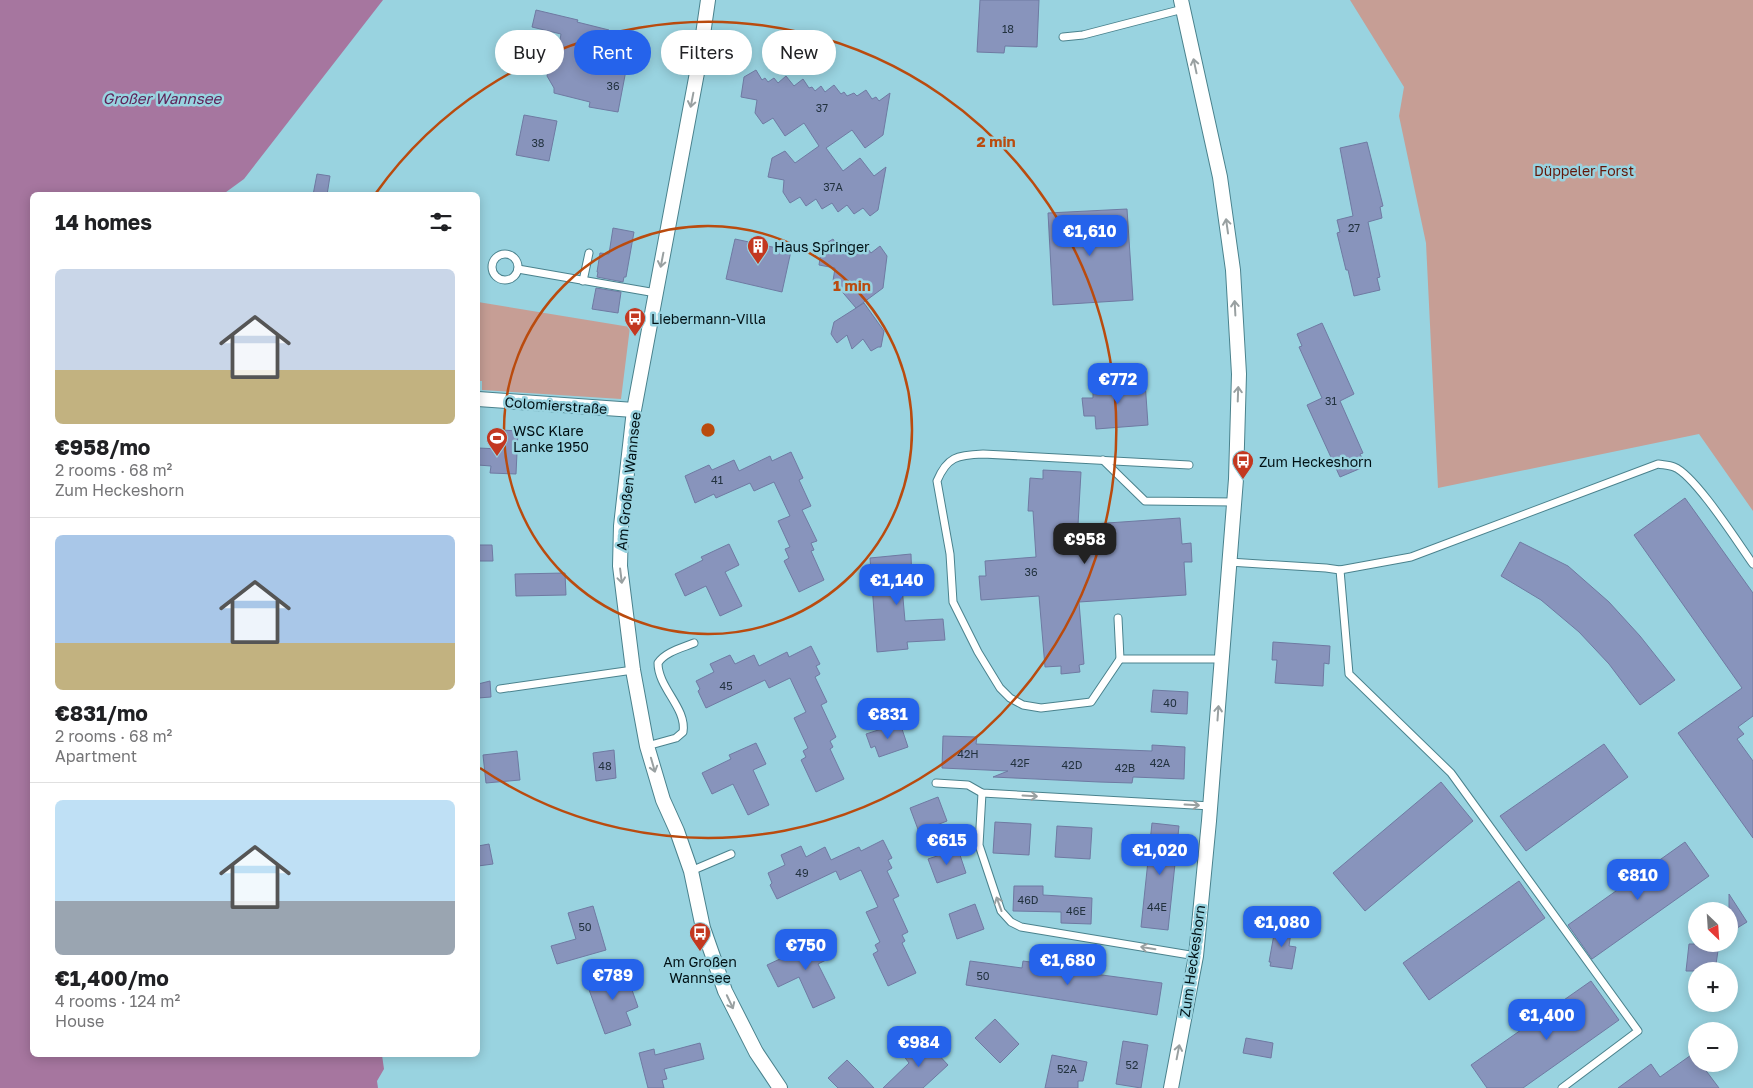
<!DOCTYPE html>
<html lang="en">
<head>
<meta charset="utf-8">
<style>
	body { margin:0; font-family:"Golos Text",sans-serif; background:#f2f2f2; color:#202124; height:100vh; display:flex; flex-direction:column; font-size:19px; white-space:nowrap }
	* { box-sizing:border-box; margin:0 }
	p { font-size:16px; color:#757577 }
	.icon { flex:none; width:28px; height:28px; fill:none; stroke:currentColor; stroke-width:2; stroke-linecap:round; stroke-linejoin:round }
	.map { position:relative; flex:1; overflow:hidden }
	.drawer { position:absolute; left:30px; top:192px; width:450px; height:865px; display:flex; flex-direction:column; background:#fff; border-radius:8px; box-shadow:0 2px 12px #0003 }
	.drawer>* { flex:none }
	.banner { position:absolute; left:495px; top:30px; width:475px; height:45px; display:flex; gap:10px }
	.needle { width:32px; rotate:155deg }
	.controls { position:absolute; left:1688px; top:902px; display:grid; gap:10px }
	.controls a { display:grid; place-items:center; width:50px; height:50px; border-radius:50%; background:#fff; box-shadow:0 2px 12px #0003; font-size:25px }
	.price { position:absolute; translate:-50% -42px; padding:0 11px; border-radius:10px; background:#2563eb; color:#fff; font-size:16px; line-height:32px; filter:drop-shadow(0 1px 2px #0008) }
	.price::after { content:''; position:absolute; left:50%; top:30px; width:15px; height:11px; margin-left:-8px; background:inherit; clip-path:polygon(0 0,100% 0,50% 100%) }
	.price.current { background:#222; color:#fff }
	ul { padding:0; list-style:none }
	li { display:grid; align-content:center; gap:10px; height:265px; padding:0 25px }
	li+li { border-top:1px solid #e0e0e0 }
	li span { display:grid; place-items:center; height:155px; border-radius:8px; color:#555 }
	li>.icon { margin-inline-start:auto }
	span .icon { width:90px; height:90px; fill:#fffc; stroke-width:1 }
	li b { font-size:21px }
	h2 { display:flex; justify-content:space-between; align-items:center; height:60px; padding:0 25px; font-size:21px }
	.chip { padding:0 18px; border-radius:22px; background:#fff; box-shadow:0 2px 12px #0003; font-size:18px; line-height:45px }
	.chip.current { background:#2563eb; color:#fff }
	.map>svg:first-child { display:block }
	.green { fill:#c69e95 }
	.water { fill:#a6769f }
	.building { fill:#8894bc; stroke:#6f7aa2 }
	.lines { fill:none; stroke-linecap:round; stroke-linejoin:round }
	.lane-casing { stroke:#4a828d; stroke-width:9 }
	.street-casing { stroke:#4a828d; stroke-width:16 }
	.lane { stroke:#fff; stroke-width:7 }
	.street { stroke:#fff; stroke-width:14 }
	.oneway { stroke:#99a0a1 }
	.ring { fill:none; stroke:#ba4b0e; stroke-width:2.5 }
	.labels { text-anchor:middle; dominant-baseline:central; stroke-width:5; stroke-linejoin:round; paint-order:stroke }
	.number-label { font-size:11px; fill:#22323f }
	.park-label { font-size:14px; fill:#631608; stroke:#99d3e0 }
	.poi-label { font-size:14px; fill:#001115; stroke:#99d3e0; text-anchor:start }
	.street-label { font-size:14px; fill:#001115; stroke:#99d3e0 }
	.water-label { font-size:15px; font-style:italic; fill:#5f2258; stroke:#99d3e0 }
	.centre { fill:#ba4b0e; stroke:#99d3e0; stroke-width:2.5 }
	.ring-label { font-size:15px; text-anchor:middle; font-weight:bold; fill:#ba4b0e; stroke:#99d3e0; stroke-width:5; stroke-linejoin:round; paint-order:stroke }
</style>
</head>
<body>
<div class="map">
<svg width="1753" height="1088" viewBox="0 0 1753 1088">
	<rect width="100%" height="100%" fill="#99d3e0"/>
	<g class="green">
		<polygon points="1350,0 1753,0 1753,511 1699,434 1438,488 1426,243 1399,116 1404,87"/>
		<polygon points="478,302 630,327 621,399 482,390 482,381 478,381"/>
	</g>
	<polygon class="water" points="0,0 383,0 244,179 222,195 32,195 32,1055 382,1055 384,1069 377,1081 378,1088 0,1088"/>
	<g class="building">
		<polygon points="980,0 1039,0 1037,47 1005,46 1004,53 977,52"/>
		<polygon points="536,10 578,20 577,22 609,30 602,57 616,59 618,63 627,65 618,112 589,107 590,102 554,93 554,88 547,76 548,70 553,63 556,63 561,34 532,27"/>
		<polygon points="756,70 762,80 765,78 768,82 774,78 778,83 786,76 794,86 803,79 809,88 812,87 815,91 821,86 825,92 834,85 841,94 844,92 847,96 854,93 857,96 866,90 872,99 876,97 879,101 890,93 883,135 865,148 852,130 826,148 843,171 860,158 874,176 886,167 878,210 870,216 863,208 854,214 847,205 838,212 832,203 822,209 816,199 806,206 800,197 790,203 783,192 784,180 768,177 772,158 785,151 795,163 819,146 804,123 785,136 773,118 763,124 755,113 757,100 741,97 744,77"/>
		<polygon points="524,115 557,121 549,161 516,155"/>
		<polygon points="1367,142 1383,206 1380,207 1382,218 1368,222 1380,277 1377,278 1380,290 1354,296 1348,270 1346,270 1337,233 1340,232 1337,220 1353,216 1340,148"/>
		<polygon points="317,174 330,176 327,195 313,195"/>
		<polygon points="1127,209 1133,300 1053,305 1048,213"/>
		<polygon points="613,228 634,232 626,277 624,277 623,282 597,277 598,272 597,272 600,253 609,254"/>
		<polygon points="735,239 791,251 782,292 726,279"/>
		<polygon points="833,239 840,248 849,242 856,250 864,244 871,253 880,246 887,256 883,288 856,308 833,281 835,268 819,265 822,246"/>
		<polygon points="596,288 621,292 618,313 592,309"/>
		<polygon points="864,303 884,331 881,347 878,347 871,351 863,339 852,349 847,335 837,343 831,334 834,322"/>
		<polygon points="1322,323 1354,394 1340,401 1363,453 1360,454 1366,466 1340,477 1307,405 1322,398 1299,347 1302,346 1297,334"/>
		<polygon points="1145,381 1148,425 1096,429 1095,416 1084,416 1082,398 1093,398 1093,385"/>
		<polygon points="501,430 518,431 516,474 490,473 491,466 478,465 478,448 500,449"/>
		<polygon points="791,452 803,478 799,480 811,506 802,510 817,541 811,543 814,550 811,551 824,580 799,592 784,561 789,558 785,549 790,547 778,521 790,516 774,482 754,491 750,483 716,498 714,494 695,503 685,476 709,465 712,470 734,460 739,471 770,456 772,461"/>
		<polygon points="1043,470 1081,472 1078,525 1180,518 1182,544 1191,543 1192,562 1184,562 1186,595 1079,602 1084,664 1079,665 1080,672 1061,674 1061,666 1045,667 1039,596 981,600 979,576 986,576 985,561 1036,557 1033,511 1028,511 1030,478 1043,479"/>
		<polygon points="1685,498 1753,593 1753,716 1738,727 1744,734 1737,739 1753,761 1753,838 1678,733 1742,688 1634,535"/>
		<polygon points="1520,542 1568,566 1609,602 1640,636 1675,680 1640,705 1609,664 1579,632 1541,600 1501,576"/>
		<polygon points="729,544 739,565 725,572 742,606 720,616 706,586 685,596 675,574 703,560 701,557"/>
		<polygon points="478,545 492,545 493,561 478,561"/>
		<polygon points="911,554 912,587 902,587 905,621 943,619 945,640 907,642 908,649 877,652 870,558"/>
		<polygon points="565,573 566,595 516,596 515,574"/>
		<polygon points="1273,642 1330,646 1329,664 1324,663 1323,686 1275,683 1277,660 1272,660"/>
		<polygon points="811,646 820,664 816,666 820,674 815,677 827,702 821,705 836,737 830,741 833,747 830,749 844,779 816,792 801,760 806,757 803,751 808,748 794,718 806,712 790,678 769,688 765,680 706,708 698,691 700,689 696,681 714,672 710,664 730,655 735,664 754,655 759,666 787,652 789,657"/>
		<polygon points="490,681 491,697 478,698 478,684"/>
		<polygon points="1153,690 1188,692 1187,714 1151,712"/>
		<polygon points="900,723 908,747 879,757 875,746 871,748 866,734"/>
		<polygon points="943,736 977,737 976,744 1152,751 1152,745 1185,747 1184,779 1133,777 1132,783 1099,782 993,777 1008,771 942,768"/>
		<polygon points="756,743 766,764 753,770 769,805 748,815 733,784 712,794 702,773 731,759 729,755"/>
		<polygon points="1604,744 1628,777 1526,851 1500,816"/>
		<polygon points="614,750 616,778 596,781 593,753"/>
		<polygon points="517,751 520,780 486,783 483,755"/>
		<polygon points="1441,782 1473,821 1365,911 1333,873"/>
		<polygon points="938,797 947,821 919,832 910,808"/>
		<polygon points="995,822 1031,824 1029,855 993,853"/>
		<polygon points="1152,823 1179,826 1168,930 1141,927"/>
		<polygon points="1057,826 1092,828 1090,859 1055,857"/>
		<polygon points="883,840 892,858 888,860 892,868 887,871 899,896 893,899 908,932 902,935 905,941 902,943 916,973 888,986 873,954 878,951 875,945 880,942 866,912 878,907 861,870 840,880 836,871 777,899 770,885 772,883 768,873 785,865 781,855 801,846 806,857 825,847 831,860 859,847 861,851"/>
		<polygon points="1685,842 1709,876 1592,959 1568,925"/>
		<polygon points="489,844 493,864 478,866 478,846"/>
		<polygon points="958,849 966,873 937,883 928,859"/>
		<polygon points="1519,881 1545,918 1429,1000 1403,963"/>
		<polygon points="1014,886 1043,886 1043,895 1092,898 1091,924 1061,923 1061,912 1013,911"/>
		<polygon points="1729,894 1747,922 1729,933"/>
		<polygon points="975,904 984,929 957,939 949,914"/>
		<polygon points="593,906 606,950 557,964 551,946 576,939 568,913"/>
		<polygon points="1276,923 1292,926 1289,946 1296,947 1292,969 1270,966 1271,962 1269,962"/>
		<polygon points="822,936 832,957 818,964 835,998 813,1008 799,977 778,987 767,965 795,952 794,949"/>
		<polygon points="1689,944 1719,944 1715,971 1686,971"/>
		<polygon points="970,961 1022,968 1023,961 1058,966 1057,969 1162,983 1157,1015 966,985"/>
		<polygon points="625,970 638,1007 626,1012 631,1025 605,1034 587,984"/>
		<polygon points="1591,981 1619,1020 1523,1088 1487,1088 1471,1065"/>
		<polygon points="995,1019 1019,1044 1000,1063 975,1038"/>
		<polygon points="923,1038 948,1065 923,1088 883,1088 909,1063 903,1055"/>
		<polygon points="1246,1038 1273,1043 1271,1058 1243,1053"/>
		<polygon points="1123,1041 1148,1045 1141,1088 1116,1084"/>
		<polygon points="700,1043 704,1059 664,1069 667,1079 662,1080 664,1088 648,1088 639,1053 654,1049 655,1055"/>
		<polygon points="1694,1053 1696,1057 1696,1064 1701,1064 1719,1088 1618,1088 1651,1064 1660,1077"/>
		<polygon points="1052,1055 1087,1062 1083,1081 1078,1081 1078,1088 1045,1088"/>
		<polygon points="847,1060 860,1073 874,1088 838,1088 828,1078"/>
	</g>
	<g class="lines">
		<g class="lane-casing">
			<g id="lane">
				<polyline points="1063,37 1083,35 1183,9"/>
				<circle cx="505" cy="267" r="13"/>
				<polyline points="518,269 656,293"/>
				<polyline points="583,281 589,253"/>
				<polyline points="1103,460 1145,501 1234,502"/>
				<polyline points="1229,562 1326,568 1340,570"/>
				<polyline points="1118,618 1120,659 1222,659"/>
				<path d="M1120 659 1091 702 1041 708 1023 705 1010 698 1000 688 978 652 953 602 950 554 937 481C947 457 957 455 983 454L1189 465"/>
				<polyline points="500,689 633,670"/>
				<path d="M647 746 676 738 683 732C687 708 658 688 658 663 665 652 682 648 694 643"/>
				<polyline points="936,783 968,785 982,793 1211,806"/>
				<polyline points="982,793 979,845 1001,911 1011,922 1021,927 1196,956"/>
				<polyline points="691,871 731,854"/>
				<path d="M1562 1088 1638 1031 1451 773 1349 674 1340 570 1411 557 1658 464C1663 465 1669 465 1674 467 1695 475 1738 543 1753 564"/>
			</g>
		</g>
		<g class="street-casing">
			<g id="street">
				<polyline points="708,0 699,62 634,410 621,526 620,566 633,670 647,746 663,800 677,831 691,871 703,928 725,991 756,1052 780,1088"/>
				<polyline points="478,399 634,410"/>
				<polyline points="1171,1088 1196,956 1209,821 1236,479 1239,374 1233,270 1220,177 1181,0"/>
			</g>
		</g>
		<use href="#lane" class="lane"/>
		<use href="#street" class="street"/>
	</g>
	<defs><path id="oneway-shaft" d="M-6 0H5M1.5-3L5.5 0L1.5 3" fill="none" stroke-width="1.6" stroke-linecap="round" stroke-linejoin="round" transform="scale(1.25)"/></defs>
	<g class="oneway">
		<use href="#oneway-shaft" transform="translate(1195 66) rotate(-102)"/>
		<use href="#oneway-shaft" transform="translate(692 100) rotate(101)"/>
		<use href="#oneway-shaft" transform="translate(1227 226) rotate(-98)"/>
		<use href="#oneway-shaft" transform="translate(662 260) rotate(101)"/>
		<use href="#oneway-shaft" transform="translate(1235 308) rotate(-93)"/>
		<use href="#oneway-shaft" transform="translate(1238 394) rotate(-88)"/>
		<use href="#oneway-shaft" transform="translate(621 576) rotate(83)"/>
		<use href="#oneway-shaft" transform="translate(1218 713) rotate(-86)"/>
		<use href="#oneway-shaft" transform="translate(653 765) rotate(74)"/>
		<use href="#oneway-shaft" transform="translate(1030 796) rotate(3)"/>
		<use href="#oneway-shaft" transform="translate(1192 805) rotate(3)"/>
		<use href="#oneway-shaft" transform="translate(999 904) rotate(-110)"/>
		<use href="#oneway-shaft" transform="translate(1148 948) rotate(-171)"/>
		<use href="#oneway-shaft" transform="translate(730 1002) rotate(65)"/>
		<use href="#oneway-shaft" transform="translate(1178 1052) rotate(-79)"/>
	</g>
	<g class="ring">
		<circle cx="708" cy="430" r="204"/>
		<path d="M376 193A408 408 0 1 1 480 768"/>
	</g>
	<defs>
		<g id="building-pin" transform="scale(1.125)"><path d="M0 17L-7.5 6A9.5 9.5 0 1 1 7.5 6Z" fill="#c33820" stroke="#99d3e0"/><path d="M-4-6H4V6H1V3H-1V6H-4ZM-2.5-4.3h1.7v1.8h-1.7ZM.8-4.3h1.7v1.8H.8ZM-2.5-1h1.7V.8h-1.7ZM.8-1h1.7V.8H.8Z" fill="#fff"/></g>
		<g id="bus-pin" transform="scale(1.125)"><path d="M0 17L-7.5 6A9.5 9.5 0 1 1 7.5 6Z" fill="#c33820" stroke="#99d3e0"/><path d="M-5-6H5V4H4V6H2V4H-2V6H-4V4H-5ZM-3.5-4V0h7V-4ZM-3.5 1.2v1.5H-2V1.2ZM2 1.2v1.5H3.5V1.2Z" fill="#fff"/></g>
		<g id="stadium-pin" transform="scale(1.125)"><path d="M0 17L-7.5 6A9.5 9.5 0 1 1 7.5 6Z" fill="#c33820" stroke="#99d3e0"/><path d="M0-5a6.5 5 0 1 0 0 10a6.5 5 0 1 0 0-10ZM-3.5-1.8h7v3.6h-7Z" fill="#fff"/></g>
	</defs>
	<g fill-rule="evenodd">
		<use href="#building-pin" x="758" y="246"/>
		<use href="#bus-pin" x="635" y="318"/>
		<use href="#stadium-pin" x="497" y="438"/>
		<use href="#bus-pin" x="1243" y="461"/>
		<use href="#bus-pin" x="700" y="933"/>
	</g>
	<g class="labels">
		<g class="number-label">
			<text x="1008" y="28">18</text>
			<text x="613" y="85">36</text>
			<text x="822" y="107">37</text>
			<text x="538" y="142">38</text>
			<text x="833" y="186">37A</text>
			<text x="1354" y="227">27</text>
			<text x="1331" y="400">31</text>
			<text x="717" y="479">41</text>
			<text x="1031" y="571">36</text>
			<text x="726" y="685">45</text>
			<text x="1170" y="702">40</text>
			<text x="968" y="753">42H</text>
			<text x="1020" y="762">42F</text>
			<text x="1160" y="762">42A</text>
			<text x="1072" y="764">42D</text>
			<text x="605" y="765">48</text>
			<text x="1125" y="767">42B</text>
			<text x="802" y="872">49</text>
			<text x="1028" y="899">46D</text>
			<text x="1157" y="906">44E</text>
			<text x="1076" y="910">46E</text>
			<text x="585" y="926">50</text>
			<text x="983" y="975">50</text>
			<text x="1132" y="1064">52</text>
			<text x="1067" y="1068">52A</text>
		</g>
		<g class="park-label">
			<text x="1584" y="170">Düppeler Forst</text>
		</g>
		<g class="poi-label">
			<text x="774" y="246">Haus Springer</text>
			<text x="651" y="318">Liebermann-Villa</text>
			<text x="513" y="430">WSC Klare<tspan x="513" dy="16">Lanke 1950</tspan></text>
			<text x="1259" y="461">Zum Heckeshorn</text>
			<text x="700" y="961" text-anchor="middle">Am Großen<tspan x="700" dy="16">Wannsee</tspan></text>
		</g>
		<g class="street-label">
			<text transform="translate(556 405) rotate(4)">Colomierstraße</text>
			<text transform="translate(628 481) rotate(-84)">Am Großen Wannsee</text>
			<text transform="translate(1192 961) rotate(-82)">Zum Heckeshorn</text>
		</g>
		<g class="water-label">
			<text x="162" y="98">Großer Wannsee</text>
		</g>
	</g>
	<circle cx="708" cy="430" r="8" class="centre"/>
	<g class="ring-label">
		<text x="996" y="147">2 min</text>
		<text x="852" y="291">1 min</text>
	</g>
</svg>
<div class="controls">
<a><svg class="needle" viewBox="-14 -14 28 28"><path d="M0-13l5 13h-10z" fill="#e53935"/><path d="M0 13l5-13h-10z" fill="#757577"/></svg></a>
<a>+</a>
<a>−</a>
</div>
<b class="price" style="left:1090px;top:257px">€1,610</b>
<b class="price" style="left:1118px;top:405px">€772</b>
<b class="price current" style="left:1085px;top:565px">€958</b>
<b class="price" style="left:897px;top:606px">€1,140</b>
<b class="price" style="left:888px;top:740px">€831</b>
<b class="price" style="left:947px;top:866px">€615</b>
<b class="price" style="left:1160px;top:876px">€1,020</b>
<b class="price" style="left:1638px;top:901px">€810</b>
<b class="price" style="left:1282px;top:948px">€1,080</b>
<b class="price" style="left:806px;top:971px">€750</b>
<b class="price" style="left:1068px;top:986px">€1,680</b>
<b class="price" style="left:613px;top:1001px">€789</b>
<b class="price" style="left:1547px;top:1041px">€1,400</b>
<b class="price" style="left:919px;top:1068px">€984</b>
<div class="banner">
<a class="chip">Buy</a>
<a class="chip current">Rent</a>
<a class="chip">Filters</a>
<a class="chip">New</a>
</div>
<section class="drawer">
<h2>14 homes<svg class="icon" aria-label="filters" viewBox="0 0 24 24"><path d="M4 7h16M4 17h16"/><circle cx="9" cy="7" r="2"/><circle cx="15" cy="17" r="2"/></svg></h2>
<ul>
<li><span style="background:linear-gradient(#c9d6e8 65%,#c2b280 0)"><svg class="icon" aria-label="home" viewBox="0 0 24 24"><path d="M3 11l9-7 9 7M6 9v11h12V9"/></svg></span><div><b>€958/mo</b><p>2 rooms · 68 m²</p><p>Zum Heckeshorn</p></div></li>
<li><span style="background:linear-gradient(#a9c7e8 70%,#c2b280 0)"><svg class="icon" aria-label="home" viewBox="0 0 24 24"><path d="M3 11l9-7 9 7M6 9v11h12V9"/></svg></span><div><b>€831/mo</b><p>2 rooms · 68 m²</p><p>Apartment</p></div></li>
<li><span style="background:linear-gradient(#bfe0f5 65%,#9aa5b1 0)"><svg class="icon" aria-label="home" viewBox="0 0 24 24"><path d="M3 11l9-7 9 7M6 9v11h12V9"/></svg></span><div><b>€1,400/mo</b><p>4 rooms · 124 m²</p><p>House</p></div></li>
</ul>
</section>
</div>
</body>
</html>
